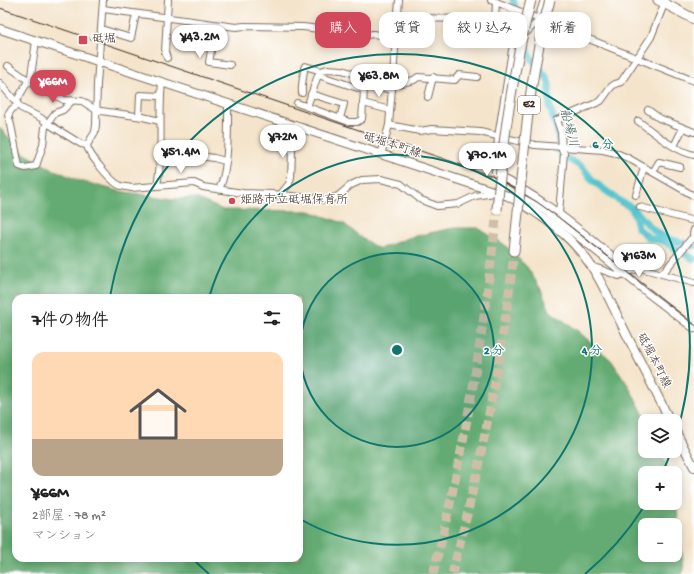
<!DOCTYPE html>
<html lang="ja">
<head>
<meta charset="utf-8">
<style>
	body { margin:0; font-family:"Gochi Hand","Klee One",sans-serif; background:#f6f6f6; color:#222; height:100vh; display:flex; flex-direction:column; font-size:15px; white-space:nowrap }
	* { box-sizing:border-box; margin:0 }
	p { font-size:13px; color:#767676 }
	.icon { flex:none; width:22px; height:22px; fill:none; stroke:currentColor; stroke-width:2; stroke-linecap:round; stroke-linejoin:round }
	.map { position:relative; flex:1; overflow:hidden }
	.drawer { position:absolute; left:12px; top:294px; width:291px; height:268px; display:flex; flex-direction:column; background:#fff; border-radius:12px; box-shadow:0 2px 10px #0003 }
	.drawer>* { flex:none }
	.top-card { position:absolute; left:315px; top:12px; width:319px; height:36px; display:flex; gap:8px }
	.tools { position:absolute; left:638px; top:414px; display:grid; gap:8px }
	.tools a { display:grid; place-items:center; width:44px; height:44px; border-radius:8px; background:#fff; box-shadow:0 2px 10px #0003; font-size:20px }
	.price { position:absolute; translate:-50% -34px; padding:0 9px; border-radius:14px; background:#fff; color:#222; font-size:13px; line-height:26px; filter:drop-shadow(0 1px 2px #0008) }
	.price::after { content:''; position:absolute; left:50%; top:24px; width:12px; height:9px; margin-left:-6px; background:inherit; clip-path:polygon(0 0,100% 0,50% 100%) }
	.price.active { background:#d1495b; color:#fff }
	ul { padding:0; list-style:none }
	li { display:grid; align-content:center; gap:8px; height:212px; padding:0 20px }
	li span { display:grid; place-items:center; height:124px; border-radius:12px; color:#555 }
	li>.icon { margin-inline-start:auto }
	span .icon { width:72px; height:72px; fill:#fffc; stroke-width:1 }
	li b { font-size:17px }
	h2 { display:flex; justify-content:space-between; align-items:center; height:48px; padding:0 20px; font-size:17px }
	.pill { padding:0 14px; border-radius:12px; background:#fff; box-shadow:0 2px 10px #0003; font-size:14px; line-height:36px }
	.pill.active { background:#d1495b; color:#fff }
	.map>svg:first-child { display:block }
	.forest { fill:#64ab72; stroke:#506a48; fill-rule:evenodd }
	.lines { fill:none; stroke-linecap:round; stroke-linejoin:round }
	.river { stroke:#57c4ce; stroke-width:7 }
	.highway-tunnel { stroke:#cfbfa8; stroke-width:9; stroke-dasharray:9 4.5; stroke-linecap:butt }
	.minor-casing { stroke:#7c6b5b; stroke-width:8 }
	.major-casing { stroke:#7c6b5b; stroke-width:10 }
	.highway-casing { stroke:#7c6b5b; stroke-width:11 }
	.minor { stroke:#fff; stroke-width:6 }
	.major { stroke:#fff; stroke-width:8 }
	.highway { stroke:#fff; stroke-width:9 }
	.rail { stroke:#3b2a1e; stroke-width:1 }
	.highway-bridge-casing { stroke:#7c6b5b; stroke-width:11; stroke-linecap:butt }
	.highway-bridge { stroke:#fff; stroke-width:9 }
	.ring { fill:none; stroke:#0f766e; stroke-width:2 }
	.poi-dot { fill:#d1495b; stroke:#fff; stroke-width:1.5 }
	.labels { text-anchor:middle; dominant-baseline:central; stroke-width:3; stroke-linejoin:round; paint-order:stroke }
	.shield { fill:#fff; stroke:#766a62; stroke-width:1 }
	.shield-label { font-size:11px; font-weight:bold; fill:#3b2a1e }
	.poi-label { font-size:12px; fill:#3b2a1e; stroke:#fff; text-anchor:start }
	.street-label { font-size:12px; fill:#3b2a1e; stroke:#fff }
	.water-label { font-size:13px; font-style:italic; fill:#45605c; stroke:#fff }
	.centre { fill:#0f766e; stroke:#fff; stroke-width:2 }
	.ring-label { font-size:12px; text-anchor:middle; font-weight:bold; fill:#0f766e; stroke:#fff; stroke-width:3; stroke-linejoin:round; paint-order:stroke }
</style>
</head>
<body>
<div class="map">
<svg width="694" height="574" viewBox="0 0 694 574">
	<rect width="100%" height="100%" fill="#fff"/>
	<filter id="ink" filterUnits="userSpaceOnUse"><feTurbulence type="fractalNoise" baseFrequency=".025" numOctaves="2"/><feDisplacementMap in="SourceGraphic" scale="8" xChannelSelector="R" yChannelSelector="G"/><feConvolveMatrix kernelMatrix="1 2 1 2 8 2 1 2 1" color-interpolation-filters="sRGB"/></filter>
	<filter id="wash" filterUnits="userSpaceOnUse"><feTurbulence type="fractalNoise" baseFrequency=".012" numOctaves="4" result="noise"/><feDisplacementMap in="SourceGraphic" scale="16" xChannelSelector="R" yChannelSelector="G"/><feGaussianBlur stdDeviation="0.9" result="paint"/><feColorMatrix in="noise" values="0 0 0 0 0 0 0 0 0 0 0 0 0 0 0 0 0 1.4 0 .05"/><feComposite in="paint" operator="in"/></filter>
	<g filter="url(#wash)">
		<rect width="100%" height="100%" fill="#f4e4cb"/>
		<path class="forest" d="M0 128 22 152 50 168 80 181 118 191 174 199 196 198 223 210 309 211 343 223 363 239 379 249 411 237 453 228H478L505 245 527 267 540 288 550 311 579 332 611 360 628 385 647 421H645V451H660L669 473H645V503H675V493L684 570 682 574H0ZM16 298H299V558H16ZM645 525H675V555H645Z"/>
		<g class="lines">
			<g class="river">
				<polyline points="513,0 529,55 547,78 549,84 550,108 557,130 559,142 559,150 561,155 582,167 593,181 621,202 633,208 652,229 659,234 668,239 694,246"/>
				<polyline points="633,212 635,216 638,228 649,238 664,241 675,249 694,259"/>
			</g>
		</g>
	</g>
	<g filter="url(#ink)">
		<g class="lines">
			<g class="highway-tunnel">
				<path d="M433 574C464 454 484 333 497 210"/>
				<path d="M452 574C480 468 502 361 514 251"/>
			</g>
			<g class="minor-casing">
				<g id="minor">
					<polyline points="491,0 694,81"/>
					<path d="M544 0 537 22 516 43 512 50 498 137 495 172 496 175C540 195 575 226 613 256L609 261"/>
					<polyline points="103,9 236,27 244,26 303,27 327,30 343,30 367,35 373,34 396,37"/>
					<polyline points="398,22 422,18 495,20 496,2"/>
					<polyline points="206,24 205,37 212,45 209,62 230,65"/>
					<polyline points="101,29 131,38 136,14"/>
					<polyline points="167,58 165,52 168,0"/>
					<polyline points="8,66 35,85 64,100 82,101 96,110 101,111 143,117 160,121"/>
					<polyline points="0,83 21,108 41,118 47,123 81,144 87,145"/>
					<polyline points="393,85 414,80 418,77 455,80 459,75 477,77"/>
					<path d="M302 93C301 84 304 76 304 68L305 66 321 71 327 69 342 70 355 74 365 79 367 84 392 90"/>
					<polyline points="311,94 344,104 340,118"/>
					<polyline points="428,97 433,77"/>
					<polyline points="16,102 31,76 36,41"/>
					<polyline points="297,103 349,122 357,122 362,119 364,90 318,75 307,107"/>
					<polyline points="363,103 390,110"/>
					<polyline points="18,105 12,109 8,115 11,125 19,166 25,168 36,166 43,145 45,127 55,113 63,110 72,101"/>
					<polyline points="648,110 659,118 694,132"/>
					<polyline points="139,116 140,95 160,96"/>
					<path d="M638 121C655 133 673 150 694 155"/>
					<polyline points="389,125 420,131 432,129 480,132 535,145 603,150 616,153 628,158 694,196"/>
					<path d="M87 145C88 154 112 183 121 186 124 187 128 187 131 188L194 183 203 187 243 193 273 194 328 200 338 196 351 185 362 180 381 179 401 184 421 200 437 206 458 204 475 196 494 193"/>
					<polyline points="87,145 95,132 96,125 97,84 103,0"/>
					<polyline points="674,146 683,128"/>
					<polyline points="193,155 214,158 225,161"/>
					<polyline points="381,155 389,125 399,0"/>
					<polyline points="653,172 659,162 680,167"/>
					<path d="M157 185C164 151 158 117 162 83"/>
					<path d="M219 189C229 171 228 126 228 104"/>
					<polyline points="280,195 289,184 291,177 293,126"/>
					<polyline points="636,195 644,167"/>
					<polyline points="517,196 531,201 546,211 647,293 694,329"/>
					<polyline points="640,207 694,221"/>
					<polyline points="559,213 564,153 562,150 561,132 557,120 601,101 611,87 615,84 621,82 651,37 665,2"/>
					<polyline points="693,234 694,230"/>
					<polyline points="591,266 619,276 624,273 641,268 694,283"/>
					<polyline points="662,274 691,239 694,239"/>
				</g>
			</g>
			<g class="major-casing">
				<g id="major">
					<path d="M0 29 508 196C535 211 560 227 580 251 598 272 609 299 621 323 637 356 654 388 670 421"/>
					<polyline points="675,430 694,467"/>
				</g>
			</g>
			<g class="highway-casing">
				<g id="highway">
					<polyline points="658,0 694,19"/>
					<polyline points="514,251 518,212"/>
				</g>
			</g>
			<use href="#minor" class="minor"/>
			<use href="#major" class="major"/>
			<use href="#highway" class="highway"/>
			<polyline class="rail" points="0,8 450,161 494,177 537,202 558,217 694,324"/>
			<g class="highway-bridge-casing">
				<g id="highway-bridge">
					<path d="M497 210C503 139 513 69 531 0"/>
					<path d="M518 212C525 141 530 69 550 0"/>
				</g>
			</g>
			<use href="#highway-bridge" class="highway-bridge"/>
		</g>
	</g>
	<circle cx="397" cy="350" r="97" fill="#0f766e" fill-opacity=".12"/>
	<g class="ring">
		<circle cx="397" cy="350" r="97"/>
		<path d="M209 298A195 195 0 1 1 300 519"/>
		<path d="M671 452A292 292 0 0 1 663 471M645 505A292 292 0 0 1 585 574M209 574A292 292 0 0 1 192 558M110 297A292 292 0 1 1 675 438"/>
	</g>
	<g class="poi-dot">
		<rect x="78" y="35" width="10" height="10" rx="2"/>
		<circle cx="232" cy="201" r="4"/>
	</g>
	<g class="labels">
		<rect class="shield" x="518" y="96" width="22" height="18" rx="3"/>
		<g class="shield-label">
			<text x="529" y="105">E2</text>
		</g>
		<g class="poi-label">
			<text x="92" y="40">砥堀</text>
			<text x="240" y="201">姫路市立砥堀保育所</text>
		</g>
		<g class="street-label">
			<text transform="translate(392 146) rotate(18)">砥堀本町線</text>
			<text transform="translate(653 361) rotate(63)">砥堀本町線</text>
		</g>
		<g class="water-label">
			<text transform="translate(568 128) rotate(75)">船場川</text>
		</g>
	</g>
	<circle cx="397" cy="350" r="6" class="centre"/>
	<g class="ring-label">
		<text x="603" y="148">6 分</text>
		<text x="494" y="354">2 分</text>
		<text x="592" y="354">4 分</text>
	</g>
</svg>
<div class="tools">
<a><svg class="icon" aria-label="layers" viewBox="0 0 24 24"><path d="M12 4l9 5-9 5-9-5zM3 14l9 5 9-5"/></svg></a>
<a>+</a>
<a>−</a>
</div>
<b class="price" style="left:200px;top:59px">¥43.2M</b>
<b class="price" style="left:379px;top:98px">¥63.8M</b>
<b class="price active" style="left:53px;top:104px">¥66M</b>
<b class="price" style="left:283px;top:159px">¥72M</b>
<b class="price" style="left:181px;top:174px">¥51.4M</b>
<b class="price" style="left:487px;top:177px">¥70.1M</b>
<b class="price" style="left:639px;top:278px">¥163M</b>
<div class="top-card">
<a class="pill active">購入</a>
<a class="pill">賃貸</a>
<a class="pill">絞り込み</a>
<a class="pill">新着</a>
</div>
<section class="drawer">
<h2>7件の物件<svg class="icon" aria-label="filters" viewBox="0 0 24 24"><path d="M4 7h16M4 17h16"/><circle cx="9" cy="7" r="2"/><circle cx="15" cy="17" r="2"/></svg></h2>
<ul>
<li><span style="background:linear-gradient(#ffd9b3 70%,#b9a48a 0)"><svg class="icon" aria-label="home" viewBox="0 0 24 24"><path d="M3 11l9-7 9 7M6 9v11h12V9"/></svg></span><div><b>¥66M</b><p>2部屋 · 78 m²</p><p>マンション</p></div></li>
</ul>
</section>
</div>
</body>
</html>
